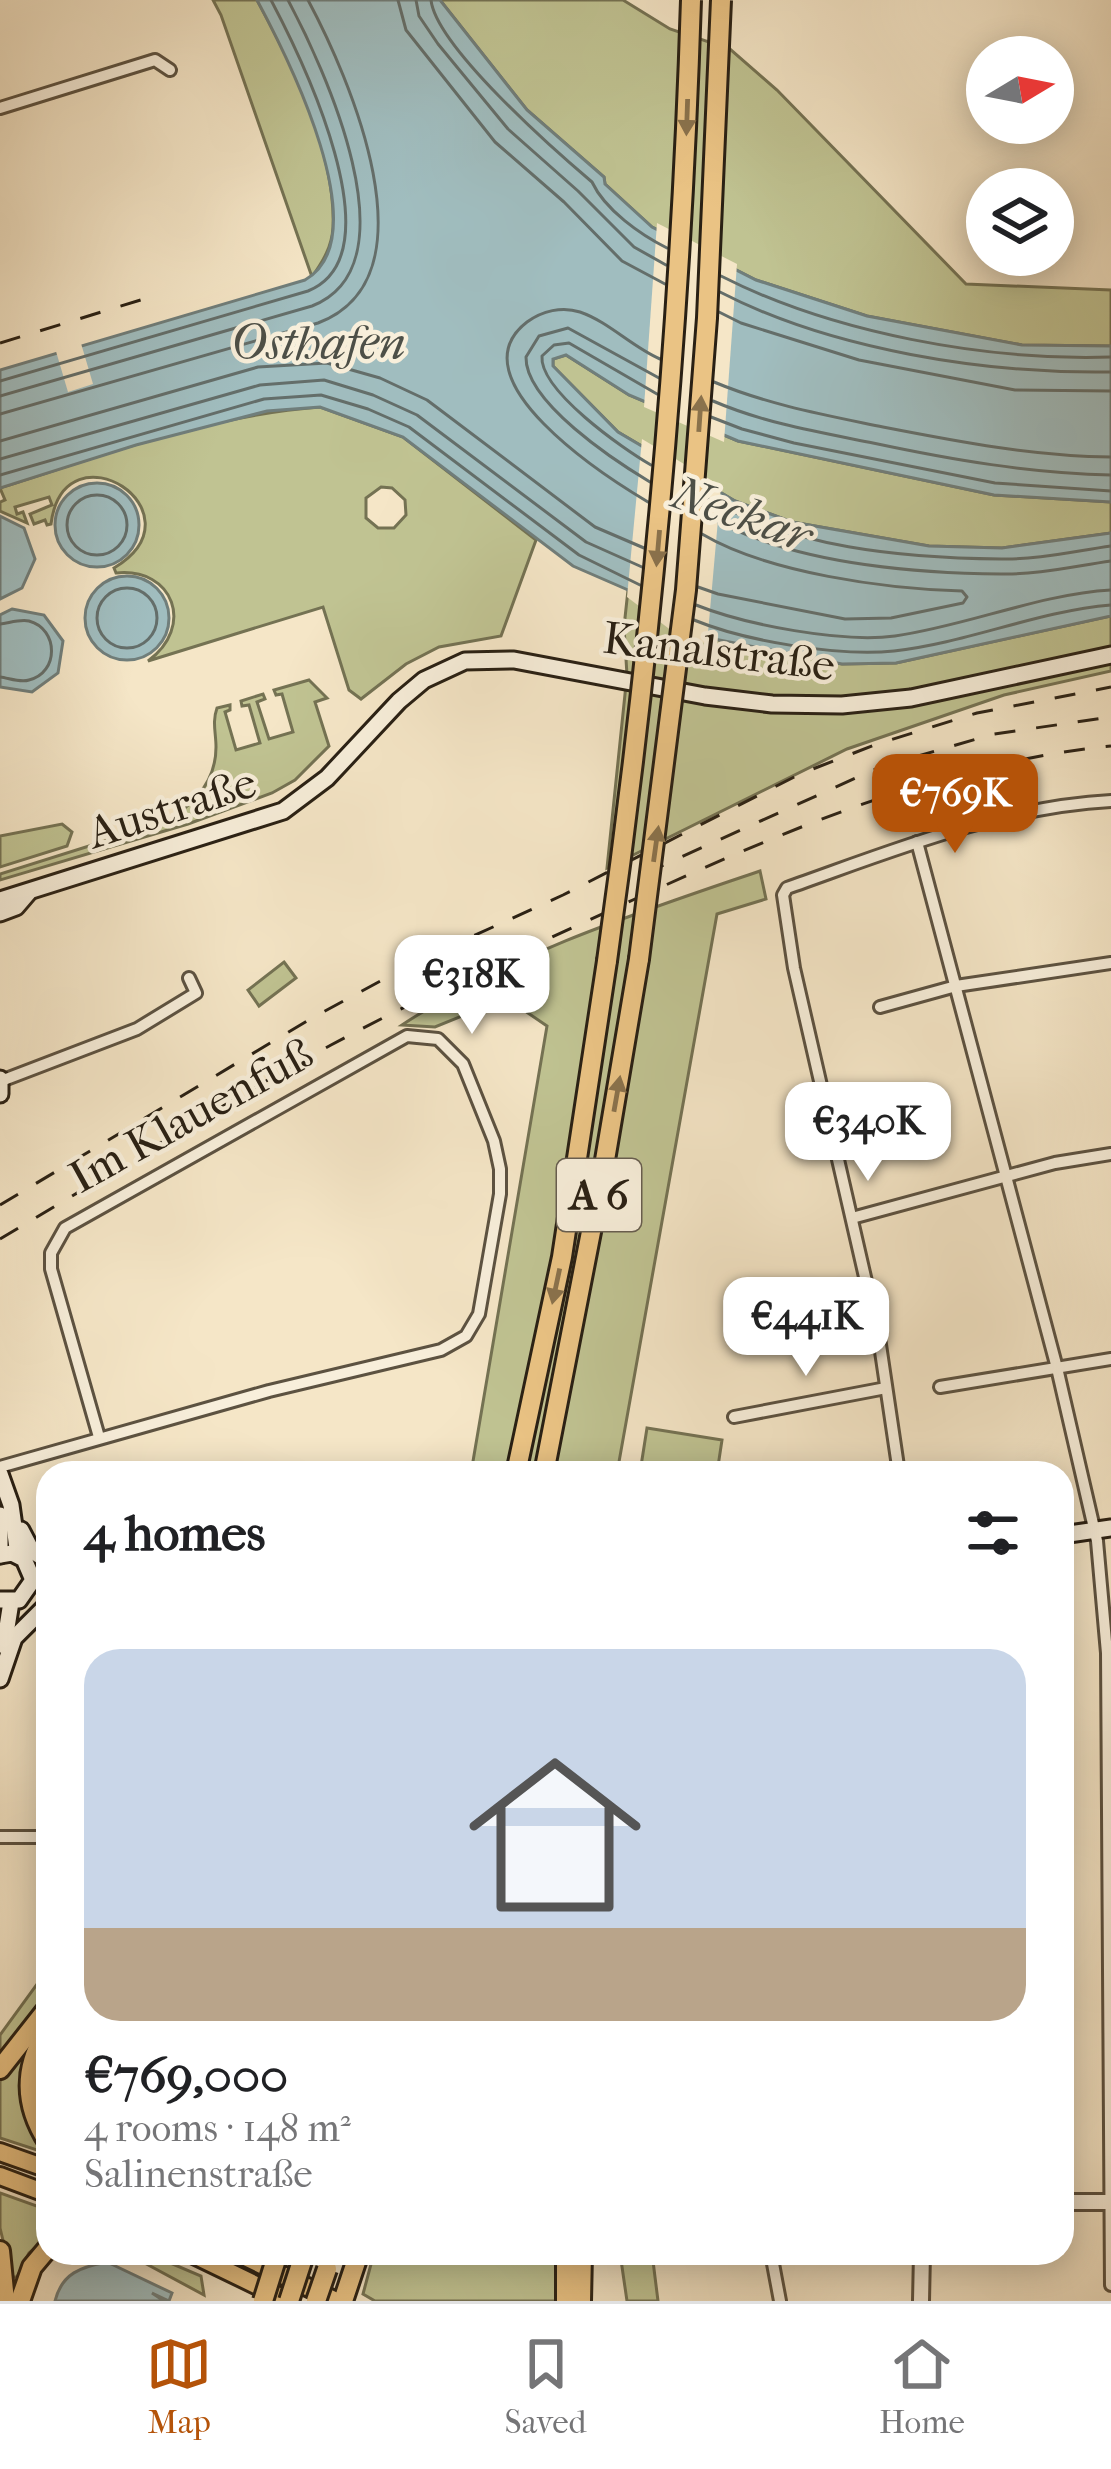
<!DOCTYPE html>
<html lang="en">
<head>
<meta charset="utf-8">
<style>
	body { margin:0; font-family:"IM FELL French Canon",serif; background:#f6f6f6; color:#202124; height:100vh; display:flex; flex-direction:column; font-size:45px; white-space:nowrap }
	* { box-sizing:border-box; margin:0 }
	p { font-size:39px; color:#757577 }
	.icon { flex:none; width:66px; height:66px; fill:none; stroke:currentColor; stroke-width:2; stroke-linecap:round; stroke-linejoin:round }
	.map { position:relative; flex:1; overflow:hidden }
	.drawer { position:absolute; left:36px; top:1461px; width:1038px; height:804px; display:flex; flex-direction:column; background:#fff; border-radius:36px; box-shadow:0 6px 30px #0003 }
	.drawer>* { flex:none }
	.needle { width:78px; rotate:80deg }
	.buttons { position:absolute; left:966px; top:36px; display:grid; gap:24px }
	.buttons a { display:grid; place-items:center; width:108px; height:108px; border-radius:50%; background:#fff; box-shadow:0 6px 30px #0003; font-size:60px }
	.price { position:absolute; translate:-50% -102px; padding:0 27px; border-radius:24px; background:#fff; color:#222; font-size:39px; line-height:78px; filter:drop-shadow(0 3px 6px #0008) }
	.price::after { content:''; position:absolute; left:50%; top:72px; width:36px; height:27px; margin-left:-18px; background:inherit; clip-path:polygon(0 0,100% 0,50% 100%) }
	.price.current { background:#b45309; color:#fff }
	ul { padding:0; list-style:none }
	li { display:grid; align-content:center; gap:24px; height:636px; padding:0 48px }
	li span { display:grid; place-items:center; height:372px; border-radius:36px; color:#555 }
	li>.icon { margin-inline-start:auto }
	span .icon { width:216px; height:216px; fill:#fffc; stroke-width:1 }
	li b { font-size:51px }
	h2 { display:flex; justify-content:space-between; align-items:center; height:144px; padding:0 48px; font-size:51px }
	.tab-bar { display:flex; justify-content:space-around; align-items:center; height:168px; border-top:3px solid #e0e0e0; background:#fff; font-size:33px; color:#757577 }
	.tab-bar a { display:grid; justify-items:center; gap:6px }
	.tab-bar .current { color:#b45309 }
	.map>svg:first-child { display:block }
	.green { fill:#c0c392; stroke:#747253; stroke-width:3; fill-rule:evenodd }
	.water { fill:#a0bdbf; stroke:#707e7b; stroke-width:3 }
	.pier { fill:#f5e6c7 }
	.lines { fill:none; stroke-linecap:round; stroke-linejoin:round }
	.shore { stroke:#646e6a; stroke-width:3 }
	.minor-casing { stroke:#5c5241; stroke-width:16 }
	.tertiary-casing { stroke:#5c5241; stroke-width:20 }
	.secondary-casing { stroke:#292014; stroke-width:21 }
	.trunk-casing { stroke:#292014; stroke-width:22 }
	.motorway-casing { stroke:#292014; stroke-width:24 }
	.minor { stroke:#f8efdb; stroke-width:10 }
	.tertiary { stroke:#f8efdb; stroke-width:14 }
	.secondary { stroke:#f8efdb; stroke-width:15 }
	.trunk { stroke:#eac384; stroke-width:16 }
	.motorway { stroke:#eac384; stroke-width:18 }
	.rail { stroke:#292014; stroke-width:3; stroke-dasharray:21 21; stroke-linecap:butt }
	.motorway-bridge-casing { stroke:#292014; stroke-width:24; stroke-linecap:butt }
	.motorway-bridge { stroke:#eac384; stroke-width:18 }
	.oneway { fill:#8a724c }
	.labels { text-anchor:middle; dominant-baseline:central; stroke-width:9; stroke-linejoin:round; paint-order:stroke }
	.shield { fill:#f8efdb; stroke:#675e50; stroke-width:3 }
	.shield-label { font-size:42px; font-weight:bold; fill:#292014 }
	.street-label { font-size:45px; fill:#292014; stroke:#f8efdb }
	.water-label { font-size:48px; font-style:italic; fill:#4d4f47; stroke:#f8efdb }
</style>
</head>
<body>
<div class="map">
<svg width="1111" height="2301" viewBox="0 0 1111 2301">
	<rect width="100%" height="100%" fill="#f5e6c7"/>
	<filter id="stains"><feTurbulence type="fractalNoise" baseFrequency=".00167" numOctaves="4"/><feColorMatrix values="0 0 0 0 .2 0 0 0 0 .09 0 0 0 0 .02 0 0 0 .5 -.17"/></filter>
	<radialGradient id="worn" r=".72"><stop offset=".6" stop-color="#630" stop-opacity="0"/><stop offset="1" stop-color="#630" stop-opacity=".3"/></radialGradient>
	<g class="green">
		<path d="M213 0H257C292 64 336 153 333 227 332 247 323 261 312 277L221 15Z"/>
		<polygon points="440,0 623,0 670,29 730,49 777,90 966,284 1111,290 1111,346 1022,345 867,316 756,280 652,227 605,184 604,177 527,110"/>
		<polygon points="566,355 629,395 738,441 994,495 1111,502 1111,533 1002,548 929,546 792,522 735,501 618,432 553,366 553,359"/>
		<path d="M320 407 403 437 536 540 501 636 439 647 406 664 361 699 349 690 323 607 148 661C195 627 174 567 116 573L114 568C207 512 64 421 51 524L47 525 45 520 34 524 30 514 52 505 49 497 15 507 17 514 23 512 27 523 0 511V502L5 500 0 488C104 455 210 415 320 407ZM381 487 392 488 405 500 406 515 394 528H378L366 518V498Z"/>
		<polygon points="628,590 704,637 842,664 896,663 1111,616 1111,671 1004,695 847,749 607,868 627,675 624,627"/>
		<path d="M309 680 327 698 315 702 329 746 295 780 272 793 188 824 0 880V874L162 823C192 807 216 784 216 747 216 733 212 722 217 708L230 705V710L225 712 236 750 260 743 249 705 242 706 241 701 263 694 265 699 257 702 269 739 293 732 282 694 276 695 274 690Z"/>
		<polygon points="62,824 72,832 67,846 0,867 0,836"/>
		<path d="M760 871 766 899 717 914 617 1473H471L547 1026 506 998 435 1027 402 1025C509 954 639 912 760 871Z"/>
		<polygon points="284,962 296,978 259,1006 248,990"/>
		<polygon points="647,1428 722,1440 717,1473 685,1473 641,1466"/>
		<polygon points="48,1969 48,1996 0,2060 0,2035"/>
		<path d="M26 2053C20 2085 29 2125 43 2152L0 2138V2081Z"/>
		<polygon points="0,2193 48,2210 48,2237 29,2253 17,2277 12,2277 0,2228"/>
		<polygon points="126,2253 147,2253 201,2276 204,2295"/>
		<polygon points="374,2253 561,2253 559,2301 375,2301 363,2294"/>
		<polygon points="620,2253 652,2253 658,2301 627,2301"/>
	</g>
	<g class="water">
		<path d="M257 0H440L527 110 604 177 605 184 652 227 756 280 867 316 1022 345 1111 346V502L994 495 738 441 629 395 566 355 553 359V366L618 432 735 501 792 522 929 546 1002 548 1111 533V616L896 663 842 664 704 637 675 626 628 590 573 566 403 437 320 407 267 411 136 445 0 488V370L305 280C380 237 286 54 257 0Z"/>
		<circle cx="97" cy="525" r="42"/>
		<polygon points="0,516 24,528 35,559 22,588 0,599"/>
		<circle cx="127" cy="618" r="42"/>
		<polygon points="12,609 44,615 63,641 58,673 32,692 0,687 0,615"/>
		<path d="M107 2262 172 2293 169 2301 152 2293 164 2301H55C62 2273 81 2267 107 2262Z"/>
	</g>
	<g class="pier">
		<polygon points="657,223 737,264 724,442 644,407"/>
		<polygon points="80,340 93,384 68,392 55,348"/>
		<polygon points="642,439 721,486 707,644 672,631 627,597"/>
	</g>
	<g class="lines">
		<g class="shore">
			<polyline points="398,0 406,30 495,142 564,202 622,261 665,284"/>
			<polyline points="416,0 419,16 438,44 508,129 578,191 634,247 666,265"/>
			<path d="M431 0C436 46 554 150 592 182 605 210 641 235 667 248"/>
			<path d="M721 276C833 333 986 361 1111 357"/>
			<path d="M720 292C832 350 986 374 1111 372"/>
			<polyline points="719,312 741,323 859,360 1015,390 1111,391"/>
			<path d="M0 381 308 291C399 254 300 55 271 0"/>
			<path d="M714 382C769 405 825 415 883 427 960 442 1033 456 1111 457"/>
			<path d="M0 396 312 306C417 265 322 64 288 0"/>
			<path d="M713 401C764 423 818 432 873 443 953 460 1029 473 1111 475"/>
			<path d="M0 414 318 323C438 278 348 75 308 0"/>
			<polyline points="711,417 742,429 794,443 995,483 1111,491"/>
			<polyline points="0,441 258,367 327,363 380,378 427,400 595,527 644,548"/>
			<polyline points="0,459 260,385 324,380 373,395 417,415 586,542 642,567"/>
			<path d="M651 465C623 449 539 390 542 356L554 345 569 343 657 394"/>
			<polyline points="0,475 264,399 321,395 368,409 409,427 579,555 640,585"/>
			<path d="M650 482C615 461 525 402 526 357L539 336 568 328 659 378"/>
			<circle cx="97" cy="525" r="30"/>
			<path d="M705 497C791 548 903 558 1001 559 1037 560 1075 551 1111 546"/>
			<path d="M648 502C606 477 453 379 527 322 542 311 562 306 580 312 609 322 632 347 660 359"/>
			<path d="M704 514C786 563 906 573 1001 574 1037 575 1075 566 1111 561"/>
			<path d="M698 587 718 594 845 619 891 618 963 603 967 597 962 591C886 589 768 573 702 534"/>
			<circle cx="127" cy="618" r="30"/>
			<path d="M696 605C746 625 842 643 895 636 966 626 1040 594 1111 590"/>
			<path d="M694 620C745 641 840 657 894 651 967 643 1038 611 1111 605"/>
			<path d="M0 624C9 623 20 619 29 621 59 629 59 673 29 680 20 683 9 678 0 677"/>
		</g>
		<g class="minor-casing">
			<g id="minor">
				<polyline points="0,108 155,60 170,70"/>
				<polyline points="917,842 1057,1368 1097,1541 1107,1653 1111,2285"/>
				<polyline points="880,1007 956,986 1111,963"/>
				<polyline points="1,1081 137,1029 196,993 189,978"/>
				<polyline points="852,1218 1055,1163 1111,1154"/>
				<polyline points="940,1387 1111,1359"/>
				<polyline points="734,1417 886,1388"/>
				<polyline points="0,1467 269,1391 441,1350 466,1336 479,1314 500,1194 500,1169 494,1141 463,1064 438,1039 407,1036 65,1228 51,1253 51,1269 99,1437"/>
				<path d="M899 1473 879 1338 794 968 783 895 787 888C892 851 999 807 1111 801"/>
				<polyline points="0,1837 48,1837"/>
				<polyline points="771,2253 780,2301"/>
			</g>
		</g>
		<g class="tertiary-casing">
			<g id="tertiary">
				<polyline points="1062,2202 1111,2202"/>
				<polyline points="921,2301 922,2253"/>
			</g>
		</g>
		<g class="secondary-casing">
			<g id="secondary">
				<polyline points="0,900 283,811 327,778 399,701 424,680 465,661 514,660 705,696 772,704 842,705 911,698 1111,655"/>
				<polyline points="0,913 16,907 28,893"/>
				<polyline points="0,1079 0,1094"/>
				<polyline points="0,1474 11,1505 18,1555"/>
				<polyline points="0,1515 0,1555"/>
				<polyline points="21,1530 32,1551 48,1561"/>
				<polyline points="1062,1535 1111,1528"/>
				<polyline points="0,1555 12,1553 24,1559 33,1580 19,1600 0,1600"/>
				<polyline points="4,1646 11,1602"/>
				<polyline points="0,1679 14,1638 48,1604"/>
			</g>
		</g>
		<g class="trunk-casing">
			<g id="trunk">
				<polyline points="0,2152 48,2169"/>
				<polyline points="0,2176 48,2194"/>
				<polyline points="190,2253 289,2301"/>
				<polyline points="237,2253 336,2301"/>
			</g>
		</g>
		<g class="motorway-casing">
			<g id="motorway">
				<polyline points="516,1473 562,1257 607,961"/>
				<polyline points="544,1473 605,1160 639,959"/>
				<path d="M48 2030C23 2067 24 2105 48 2142"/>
				<polyline points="0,2069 48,2008"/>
				<polyline points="0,2251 5,2301"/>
				<polyline points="566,2253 566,2301"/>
				<polyline points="20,2301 32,2267 48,2248"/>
				<polyline points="343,2301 359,2253"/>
				<polyline points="581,2301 582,2253"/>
			</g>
		</g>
		<use href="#minor" class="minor"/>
		<use href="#tertiary" class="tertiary"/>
		<use href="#secondary" class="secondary"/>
		<use href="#trunk" class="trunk"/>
		<use href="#motorway" class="motorway"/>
		<g class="rail">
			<polyline points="0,343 157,295"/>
			<polyline points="606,891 880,767 994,734 1111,717"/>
			<polyline points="0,1205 312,1018 412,964 563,895 800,774 877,744 977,713 1111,687"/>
			<path d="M0 1239C110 1174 218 1106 331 1045 430 992 533 946 635 899 788 829 942 763 1111 746"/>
		</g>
		<g class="motorway-bridge-casing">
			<g id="motorway-bridge">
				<polyline points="639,959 686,590 707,318 721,0"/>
				<path d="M607 961C652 642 681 322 691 0"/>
				<polyline points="263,2301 278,2253"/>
				<polyline points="289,2301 303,2258"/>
				<polyline points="316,2301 327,2269"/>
			</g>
		</g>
		<use href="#motorway-bridge" class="motorway-bridge"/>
	</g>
	<defs><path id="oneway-solid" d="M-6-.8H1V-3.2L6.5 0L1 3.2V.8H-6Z" transform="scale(3)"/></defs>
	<g class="oneway">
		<use href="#oneway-solid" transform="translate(687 117) rotate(92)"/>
		<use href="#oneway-solid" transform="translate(700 414) rotate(-86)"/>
		<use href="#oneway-solid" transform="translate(658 548) rotate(95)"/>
		<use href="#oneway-solid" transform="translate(656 844) rotate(-82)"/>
		<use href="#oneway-solid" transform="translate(617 1094) rotate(-80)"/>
		<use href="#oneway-solid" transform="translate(556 1286) rotate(102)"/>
	</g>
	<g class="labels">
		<rect class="shield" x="557" y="1159" width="84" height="72" rx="9"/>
		<g class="shield-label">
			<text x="599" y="1195">A 6</text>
		</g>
		<g class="street-label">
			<text transform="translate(719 652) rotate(7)">Kanalstraße</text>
			<text transform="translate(172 808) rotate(-18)">Austraße</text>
			<text transform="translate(191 1116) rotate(-29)">Im Klauenfuß</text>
		</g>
		<g class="water-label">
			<text x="318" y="343">Osthafen</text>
			<text transform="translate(742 514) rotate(19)">Neckar</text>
		</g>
	</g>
	<rect width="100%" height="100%" filter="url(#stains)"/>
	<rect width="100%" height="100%" fill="url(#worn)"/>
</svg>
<div class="buttons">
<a><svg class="needle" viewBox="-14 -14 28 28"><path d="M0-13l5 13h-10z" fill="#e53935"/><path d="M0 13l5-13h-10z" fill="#757577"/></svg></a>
<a><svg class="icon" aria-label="layers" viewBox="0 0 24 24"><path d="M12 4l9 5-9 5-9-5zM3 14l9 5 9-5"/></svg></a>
</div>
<b class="price current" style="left:955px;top:856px">€769K</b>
<b class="price" style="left:472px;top:1037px">€318K</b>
<b class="price" style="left:868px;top:1184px">€340K</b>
<b class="price" style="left:806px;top:1379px">€441K</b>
<section class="drawer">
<h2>4 homes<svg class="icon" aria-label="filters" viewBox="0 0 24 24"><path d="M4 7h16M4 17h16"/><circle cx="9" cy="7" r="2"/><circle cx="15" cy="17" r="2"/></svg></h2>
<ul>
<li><span style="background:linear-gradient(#c9d6e8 75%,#b9a48a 0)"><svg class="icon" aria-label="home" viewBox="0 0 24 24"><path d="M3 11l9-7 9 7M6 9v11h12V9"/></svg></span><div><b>€769,000</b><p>4 rooms · 148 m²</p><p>Salinenstraße</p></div></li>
</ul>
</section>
</div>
<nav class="tab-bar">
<a class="current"><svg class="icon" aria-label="map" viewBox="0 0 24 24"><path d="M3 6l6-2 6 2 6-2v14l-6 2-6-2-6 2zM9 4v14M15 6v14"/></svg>Map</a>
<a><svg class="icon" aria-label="saved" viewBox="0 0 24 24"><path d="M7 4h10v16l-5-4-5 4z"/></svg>Saved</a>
<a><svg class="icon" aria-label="home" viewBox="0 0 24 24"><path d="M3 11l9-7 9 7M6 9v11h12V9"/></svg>Home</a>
</nav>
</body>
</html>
